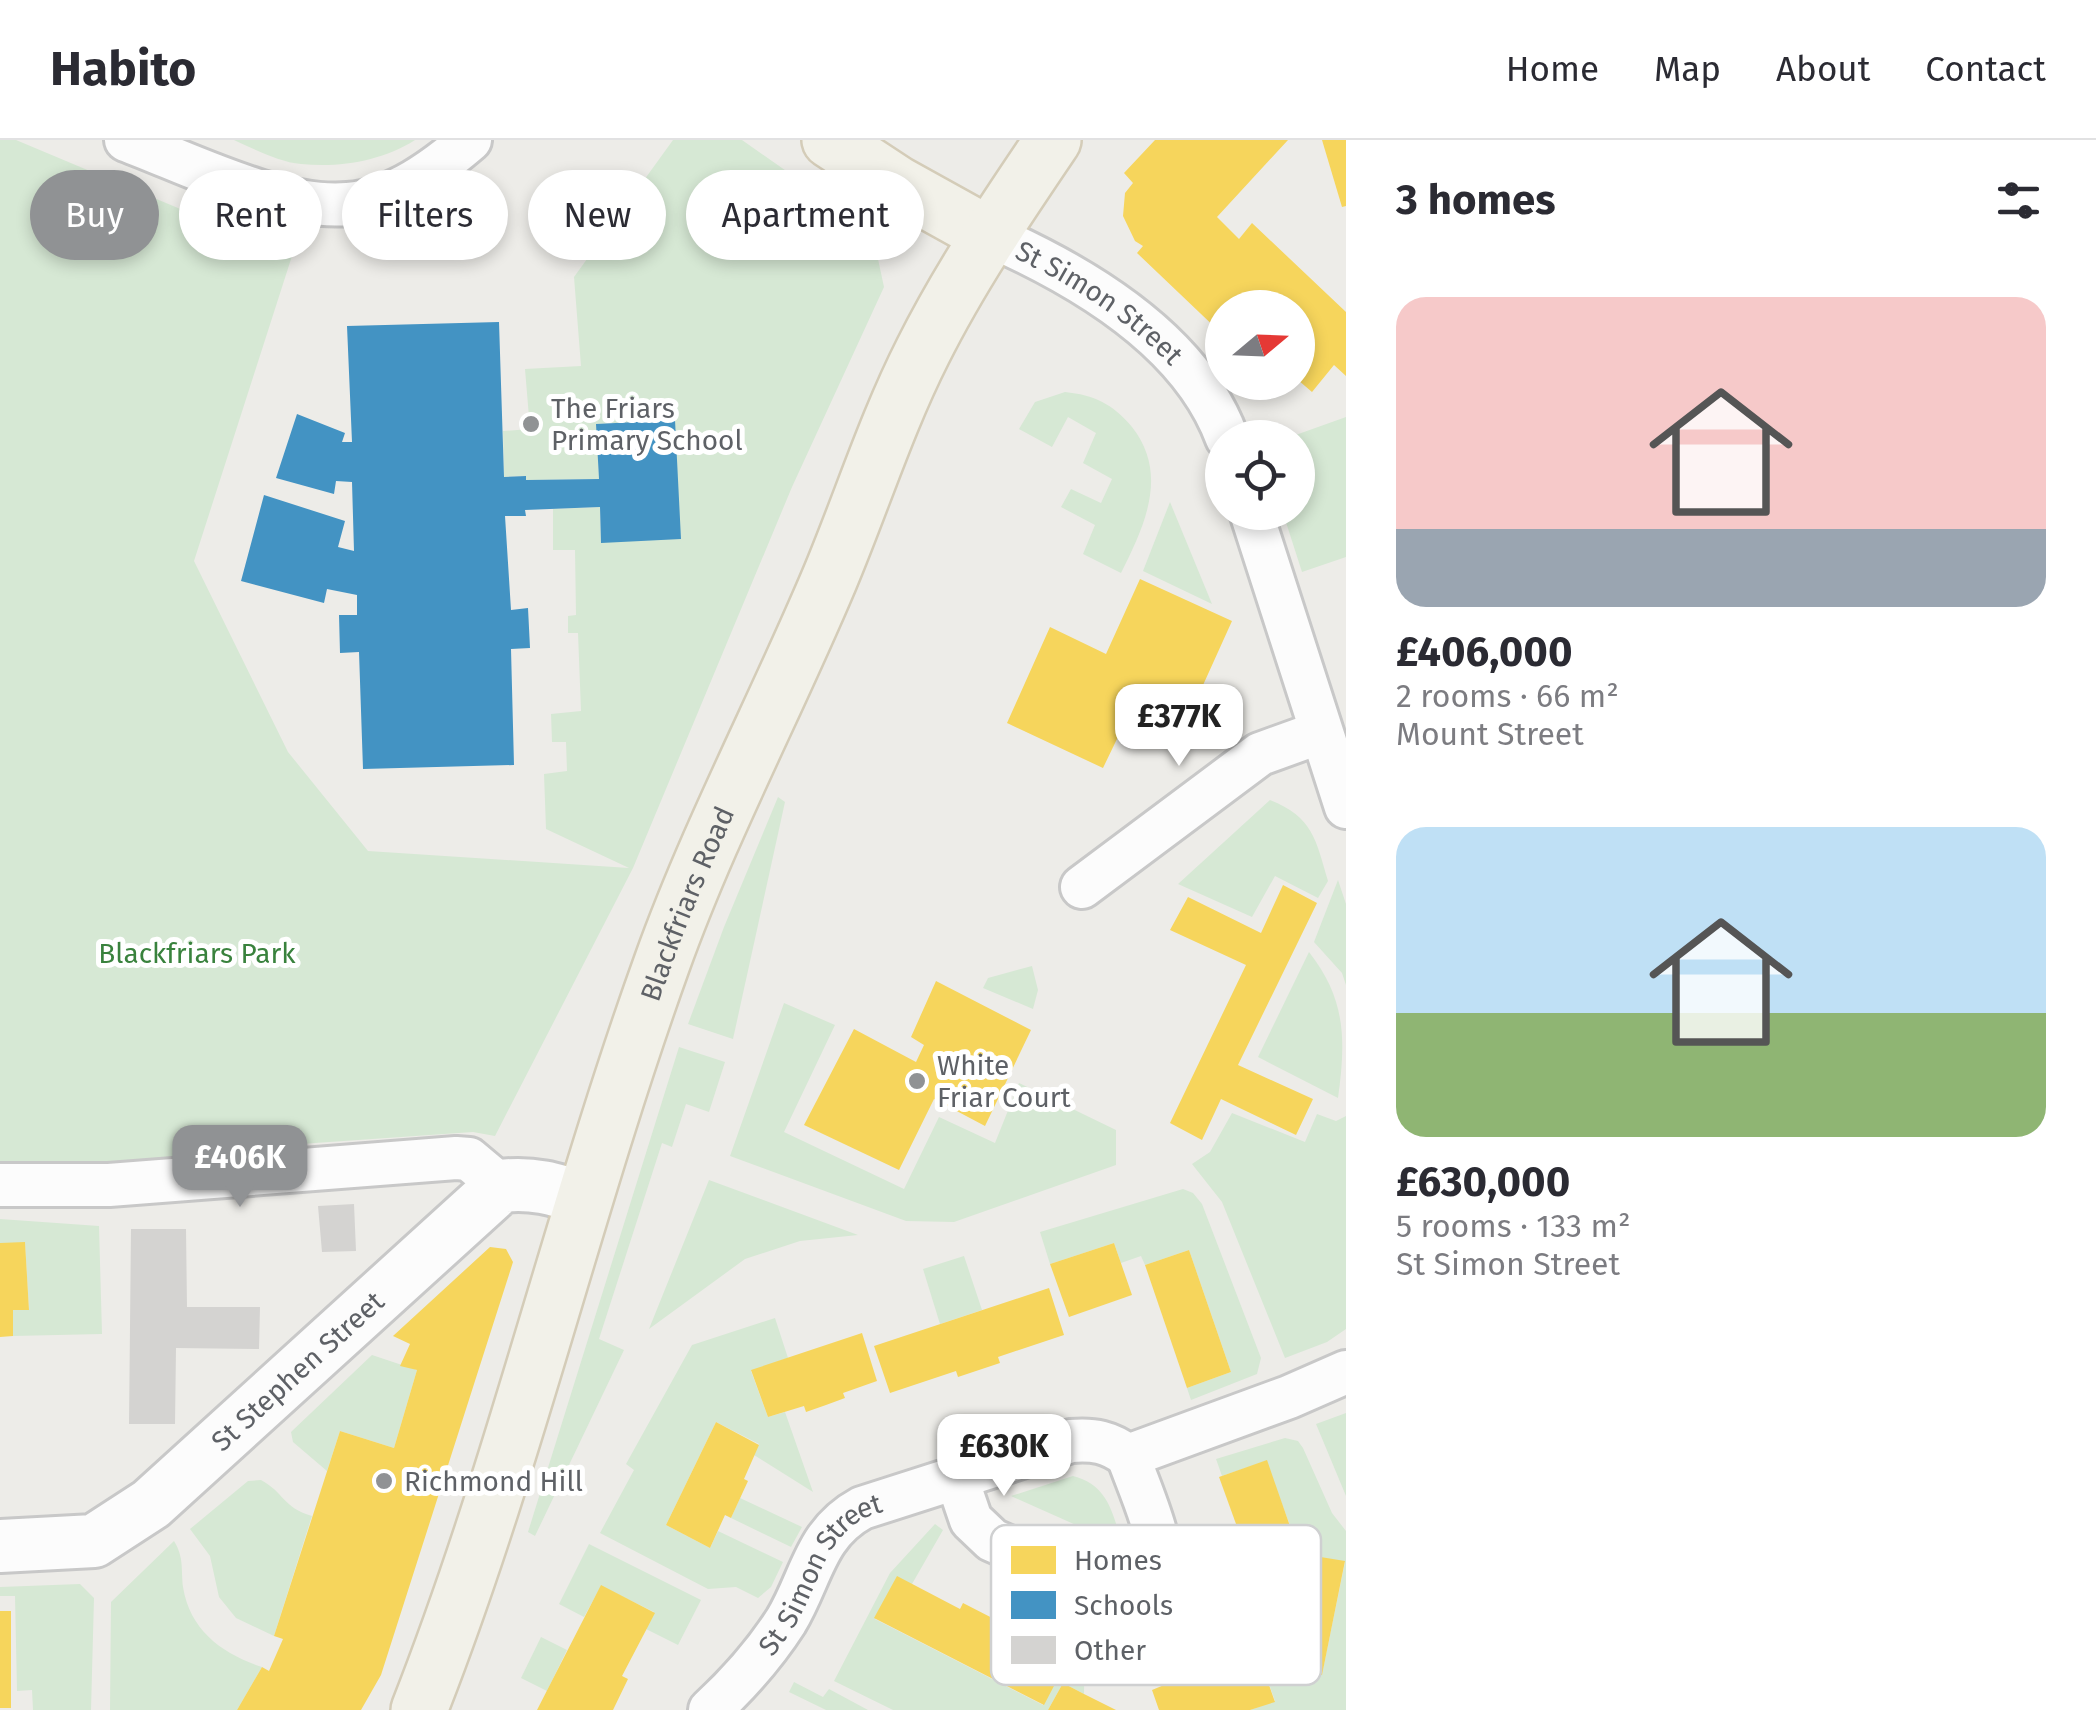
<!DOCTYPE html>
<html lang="en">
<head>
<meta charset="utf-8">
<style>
	body { margin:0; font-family:"Fira Sans",sans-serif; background:#f7f7f7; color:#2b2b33; height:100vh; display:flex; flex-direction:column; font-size:38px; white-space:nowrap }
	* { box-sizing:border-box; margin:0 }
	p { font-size:32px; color:#7c7c81 }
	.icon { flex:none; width:55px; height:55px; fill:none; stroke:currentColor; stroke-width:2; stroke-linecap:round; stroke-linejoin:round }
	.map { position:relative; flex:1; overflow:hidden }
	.sheet { display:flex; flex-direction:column; background:#fff; width:750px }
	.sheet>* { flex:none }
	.hud { position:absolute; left:30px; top:30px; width:950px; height:90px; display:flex; gap:20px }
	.needle { width:65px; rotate:71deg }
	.fabs { position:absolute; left:1205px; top:150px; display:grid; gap:20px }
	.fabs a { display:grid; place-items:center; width:110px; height:110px; border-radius:50%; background:#fff; box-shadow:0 5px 15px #0003; font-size:50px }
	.price { position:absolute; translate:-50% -85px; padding:0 22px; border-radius:20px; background:#fff; color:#222; font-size:32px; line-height:65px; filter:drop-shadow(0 2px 5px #0008) }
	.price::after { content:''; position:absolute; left:50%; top:60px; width:30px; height:22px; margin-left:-15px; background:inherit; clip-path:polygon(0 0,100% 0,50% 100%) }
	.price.selected { background:#909294; color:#fff }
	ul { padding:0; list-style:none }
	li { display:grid; align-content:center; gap:20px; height:530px; padding:0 50px }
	li span { display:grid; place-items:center; height:310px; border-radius:30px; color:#555 }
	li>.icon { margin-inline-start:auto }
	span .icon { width:180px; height:180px; fill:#fffc; stroke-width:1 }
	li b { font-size:42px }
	h2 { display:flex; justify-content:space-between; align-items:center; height:120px; padding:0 50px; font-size:42px }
	.tag { padding:0 35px; border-radius:45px; background:#fff; box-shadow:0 5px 15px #0003; font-size:35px; line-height:90px }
	.tag.selected { background:#909294; color:#fff }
	header { display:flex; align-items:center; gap:60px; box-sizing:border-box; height:140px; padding:0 50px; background:#fff; border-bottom:2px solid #e1e1e2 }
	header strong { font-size:48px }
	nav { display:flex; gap:55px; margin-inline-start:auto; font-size:35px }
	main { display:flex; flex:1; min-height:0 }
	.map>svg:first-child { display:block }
	.green { fill:#d6e8d4 }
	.homes { fill:#f6d55c }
	.schools { fill:#4393c3 }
	.building { fill:#d4d3d1 }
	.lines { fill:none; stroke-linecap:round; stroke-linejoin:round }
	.minor-casing { stroke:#c8c8c8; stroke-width:48 }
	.tertiary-casing { stroke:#c8c8c8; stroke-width:58 }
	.primary-casing { stroke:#d4ccb8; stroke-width:60 }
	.minor { stroke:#fcfcfc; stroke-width:42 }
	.tertiary { stroke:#fcfcfc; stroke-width:52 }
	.primary { stroke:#f2f1e9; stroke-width:55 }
	.poi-dot { fill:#909294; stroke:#fff; stroke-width:4 }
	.labels { text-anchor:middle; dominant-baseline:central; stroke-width:10; stroke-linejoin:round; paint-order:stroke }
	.street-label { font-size:28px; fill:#5e6166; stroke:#fff }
	.poi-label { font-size:28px; fill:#5e6166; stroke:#fff; text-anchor:start }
	.park-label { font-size:28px; fill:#39823d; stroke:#fff }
	.key { fill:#fff; stroke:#cfd0d1; stroke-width:2.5 }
	.key-label { font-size:28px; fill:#5e6166 }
</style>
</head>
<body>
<header>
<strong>Habito</strong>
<nav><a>Home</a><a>Map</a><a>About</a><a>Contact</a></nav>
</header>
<main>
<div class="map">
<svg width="1346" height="1570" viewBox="0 0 1346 1570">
	<rect width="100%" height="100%" fill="#edece8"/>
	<g class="green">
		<polygon points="0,0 16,0 292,116 194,421 288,612 368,711 629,728 546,689 544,634 567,631 566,602 552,602 551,574 581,571 578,493 568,493 568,476 576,475 575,410 553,410 553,369 600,367 601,402 674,280 597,284 599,339 526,340 525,336 504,337 503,291 530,289 525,229 581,226 574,137 673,0 742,0 872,91 884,147 792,347 633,728 495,996 473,992 198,1011 140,1024 0,1027"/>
		<path d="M234 0H415C382 21 340 28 301 24 279 22 254 9 234 0Z"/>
		<path d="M1065 252C1094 255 1113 264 1132 287 1169 334 1145 385 1121 433L1083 414 1095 385 1061 367 1071 349 1101 363 1112 339 1083 323 1096 293 1068 277 1052 307 1019 289 1035 262Z"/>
		<polygon points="1346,277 1346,417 1302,432 1283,373 1298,372 1298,298 1290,297"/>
		<polygon points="1170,362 1212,464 1143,431"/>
		<polygon points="778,657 785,662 733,899 688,884 724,787"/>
		<path d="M1270 660C1313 677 1316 700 1328 741L1318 758 1275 736 1252 777 1178 744Z"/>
		<polygon points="1338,740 1346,764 1346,845 1342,833 1314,802"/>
		<path d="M1309 812C1346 859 1346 900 1338 958L1258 917Z"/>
		<polygon points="1032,826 1038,850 1033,869 983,848 988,838"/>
		<polygon points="784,863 835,885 784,992 904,1049 939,977 995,1003 1019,943 1116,990 1116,1025 954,1082 906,1081 730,1016"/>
		<polygon points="679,907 725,922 709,972 686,964 672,1007 662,1003 599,1199 624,1210 535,1396 528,1392"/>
		<polygon points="1232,973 1305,1002 1317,974 1336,981 1346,976 1346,1189 1327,1202 1285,1218 1222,1062 1192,1024 1210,1012"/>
		<polygon points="709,1040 858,1095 800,1101 745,1119 649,1189"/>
		<polygon points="1183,1049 1193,1053 1202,1064 1261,1218 1257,1234 1191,1260 1187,1248 1231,1232 1189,1110 1145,1125 1141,1116 1121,1123 1114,1103 1050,1124 1040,1092"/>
		<polygon points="0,1079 99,1086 102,1194 13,1196 13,1170 29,1170 25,1103 0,1103"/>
		<polygon points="964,1116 982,1170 940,1184 923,1129"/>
		<polygon points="775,1178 788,1218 751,1231 768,1277 785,1272 813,1352 754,1315 759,1304 716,1282 666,1385 710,1408 718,1391 783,1422 771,1447 758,1458 736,1447 708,1449 600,1393 634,1330 626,1324 692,1205"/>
		<polygon points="372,1215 417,1230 394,1308 340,1291 327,1331 293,1302 291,1292"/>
		<polygon points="1346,1273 1346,1356 1316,1284"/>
		<polygon points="1285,1298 1298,1301 1303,1308 1332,1373 1346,1391 1346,1570 1250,1570 1275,1561 1264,1530 1271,1528 1272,1523 1322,1534 1345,1422 1296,1413 1291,1398 1250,1412 1247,1405 1291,1388 1266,1321 1222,1336 1216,1319"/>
		<path d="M1073 1336C1109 1345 1113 1375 1123 1406L1011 1356Z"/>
		<path d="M261 1340C285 1353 282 1367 312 1376L274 1496 236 1478 219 1457 210 1416 190 1389 248 1341Z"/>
		<polygon points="740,1358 802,1387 791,1407 731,1378"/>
		<polygon points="935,1384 943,1390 912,1444 875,1479 1043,1565 1085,1483 1084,1554 1063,1543 1048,1570 893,1570 834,1541 890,1433"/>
		<path d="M174 1401C184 1417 181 1429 183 1447 190 1491 223 1514 262 1527L237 1570H110L111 1462Z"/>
		<polygon points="589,1404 701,1460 678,1505 646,1489 654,1472 601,1446 584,1477 559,1464"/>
		<polygon points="80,1444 94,1458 91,1570 33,1570 32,1550 17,1551 15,1456 0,1456 0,1447"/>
		<polygon points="541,1497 567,1510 547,1551 521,1538"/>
		<polygon points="794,1542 823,1557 829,1549 868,1570 826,1570 789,1552"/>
	</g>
	<g class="homes">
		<polygon points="1155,0 1288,0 1217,77 1239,99 1252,83 1346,172 1346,236 1334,225 1312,252 1298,240 1298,168 1222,168 1222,194 1137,113 1143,106 1135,101 1123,76 1125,53 1133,43 1124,33"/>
		<polygon points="1322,0 1346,0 1346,66 1342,67"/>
		<polygon points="1275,242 1296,242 1286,253"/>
		<polygon points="1140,439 1232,481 1185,585 1127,554 1118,571 1128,576 1103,628 1007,583 1050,487 1106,514"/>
		<polygon points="1283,745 1317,763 1238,925 1313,959 1296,995 1221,959 1202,1000 1170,983 1246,825 1170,790 1188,757 1261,793"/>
		<polygon points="936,841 1031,890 985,986 934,959 899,1030 804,985 854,889 916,922 924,905 911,897"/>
		<polygon points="25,1102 29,1170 13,1170 13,1196 0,1197 0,1103"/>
		<polygon points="1114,1103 1132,1155 1069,1177 1050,1124"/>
		<polygon points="490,1107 506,1109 513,1122 381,1535 361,1570 237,1570 262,1527 269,1531 283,1499 274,1496 340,1291 394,1308 417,1230 400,1226 410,1204 393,1196"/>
		<polygon points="1189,1110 1231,1232 1187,1248 1145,1125"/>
		<polygon points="1049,1148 1064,1195 998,1217 1000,1223 958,1237 956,1231 890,1253 874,1206"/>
		<polygon points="862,1193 877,1241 843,1253 845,1258 826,1265 806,1272 804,1266 768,1277 751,1230"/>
		<polygon points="716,1282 759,1305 744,1339 748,1341 731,1378 725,1375 710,1408 666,1385"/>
		<polygon points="1267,1320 1291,1389 1244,1406 1219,1337"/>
		<polygon points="1296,1413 1345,1421 1322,1535 1272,1523 1280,1488 1275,1487 1282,1447 1289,1448"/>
		<polygon points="897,1436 960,1469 963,1463 1002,1483 999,1489 1066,1523 1044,1565 874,1478"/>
		<polygon points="601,1445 655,1473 622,1536 628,1539 613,1570 537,1570"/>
		<rect x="0" y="1471" width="11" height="97"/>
		<polygon points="1258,1514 1275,1562 1250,1570 1159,1570 1152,1550 1222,1521 1224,1526"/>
		<polygon points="1063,1543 1084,1554 1116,1570 1048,1570"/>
	</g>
	<polygon class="schools" points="499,182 504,337 526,336 526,340 599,339 596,284 675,280 681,399 601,403 600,367 525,370 526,376 505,376 511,470 528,468 530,508 511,509 514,625 363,629 359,512 340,513 339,475 357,475 357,455 327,449 324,463 241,441 264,355 345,381 338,407 354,411 352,342 336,341 334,354 276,338 297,274 345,293 342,302 352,302 347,186"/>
	<g class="building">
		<polygon points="354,1064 356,1111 322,1112 318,1066"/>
		<polygon points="131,1089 186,1089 187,1167 260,1167 259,1209 176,1208 175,1284 129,1284"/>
	</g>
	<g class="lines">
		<g class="minor-casing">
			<g id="minor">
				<path d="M126 0C190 24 279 70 348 64 395 60 436 29 470 0"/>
				<path id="s1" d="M989 95C1080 135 1191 200 1227 298"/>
				<polyline points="1251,372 1346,667"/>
				<polyline points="1082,747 1260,614 1321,592"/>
				<polyline points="0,1045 109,1045 456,1018 469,1019 501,1046"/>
				<path d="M956 1336 971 1380 992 1400 1116 1454 1131 1457 1158 1446C1171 1415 1139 1348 1128 1316"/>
				<path id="s2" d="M710 1570C737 1545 766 1512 786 1481 812 1438 814 1394 862 1368L1071 1301C1094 1299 1109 1302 1128 1316L1289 1257 1346 1232"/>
			</g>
		</g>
		<g class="tertiary-casing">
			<g id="tertiary">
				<path id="s3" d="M0 1406 94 1401 151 1364 501 1046C532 1042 555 1049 585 1059"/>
			</g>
		</g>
		<g class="primary-casing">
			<g id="primary">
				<polyline points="830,0 897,44 989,95"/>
				<path id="s4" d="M419 1570C515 1326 573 1070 662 823 709 692 775 568 829 440 861 364 886 284 923 211 960 137 1007 68 1053 0"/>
			</g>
		</g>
		<use href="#minor" class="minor"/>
		<use href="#tertiary" class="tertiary"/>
		<use href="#primary" class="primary"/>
	</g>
	<g class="poi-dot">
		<circle cx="531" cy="284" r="10"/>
		<circle cx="917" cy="941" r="10"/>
		<circle cx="384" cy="1341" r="10"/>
	</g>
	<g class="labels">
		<g class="street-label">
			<text stroke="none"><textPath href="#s1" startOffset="130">St Simon Street</textPath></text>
			<text stroke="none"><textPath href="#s4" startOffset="850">Blackfriars Road</textPath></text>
			<text stroke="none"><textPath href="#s3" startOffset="360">St Stephen Street</textPath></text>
			<text stroke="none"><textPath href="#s2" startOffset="178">St Simon Street</textPath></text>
		</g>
		<g class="poi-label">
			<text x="551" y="268">The Friars<tspan x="551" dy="32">Primary School</tspan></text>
			<text x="937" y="925">White<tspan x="937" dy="32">Friar Court</tspan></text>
			<text x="404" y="1341">Richmond Hill</text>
		</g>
		<g class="park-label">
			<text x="197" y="813">Blackfriars Park</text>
		</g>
	</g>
	<rect x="991" y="1385" width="330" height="160" rx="15" class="key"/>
	<rect x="1011" y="1406" width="45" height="28" fill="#f6d55c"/>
	<rect x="1011" y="1451" width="45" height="28" fill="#4393c3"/>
	<rect x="1011" y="1496" width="45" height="28" fill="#d4d3d1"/>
	<g class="key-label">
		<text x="1074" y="1430">Homes</text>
		<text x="1074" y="1475">Schools</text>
		<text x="1074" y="1520">Other</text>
	</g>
</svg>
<div class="fabs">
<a><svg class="needle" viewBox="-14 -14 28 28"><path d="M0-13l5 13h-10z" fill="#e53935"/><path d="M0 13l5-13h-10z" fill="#7c7c81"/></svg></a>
<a><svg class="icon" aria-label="locate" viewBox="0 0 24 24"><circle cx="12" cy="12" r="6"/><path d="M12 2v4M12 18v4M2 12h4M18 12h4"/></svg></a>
</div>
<b class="price" style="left:1179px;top:629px">£377K</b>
<b class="price selected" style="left:240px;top:1070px">£406K</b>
<b class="price" style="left:1004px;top:1359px">£630K</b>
<div class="hud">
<a class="tag selected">Buy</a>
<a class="tag">Rent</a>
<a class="tag">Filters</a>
<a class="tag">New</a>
<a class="tag">Apartment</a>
</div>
</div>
<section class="sheet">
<h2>3 homes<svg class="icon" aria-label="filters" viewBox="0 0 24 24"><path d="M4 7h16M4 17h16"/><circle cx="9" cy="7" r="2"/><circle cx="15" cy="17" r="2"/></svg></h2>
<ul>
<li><span style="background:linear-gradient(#f6c9c9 75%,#9aa5b1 0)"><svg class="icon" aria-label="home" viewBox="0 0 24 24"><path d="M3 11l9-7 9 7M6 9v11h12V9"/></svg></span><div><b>£406,000</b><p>2 rooms · 66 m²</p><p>Mount Street</p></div></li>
<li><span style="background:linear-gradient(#bfe0f5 60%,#8fb573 0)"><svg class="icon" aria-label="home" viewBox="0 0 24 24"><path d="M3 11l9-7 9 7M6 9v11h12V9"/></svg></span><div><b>£630,000</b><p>5 rooms · 133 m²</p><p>St Simon Street</p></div></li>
</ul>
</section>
</main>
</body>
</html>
